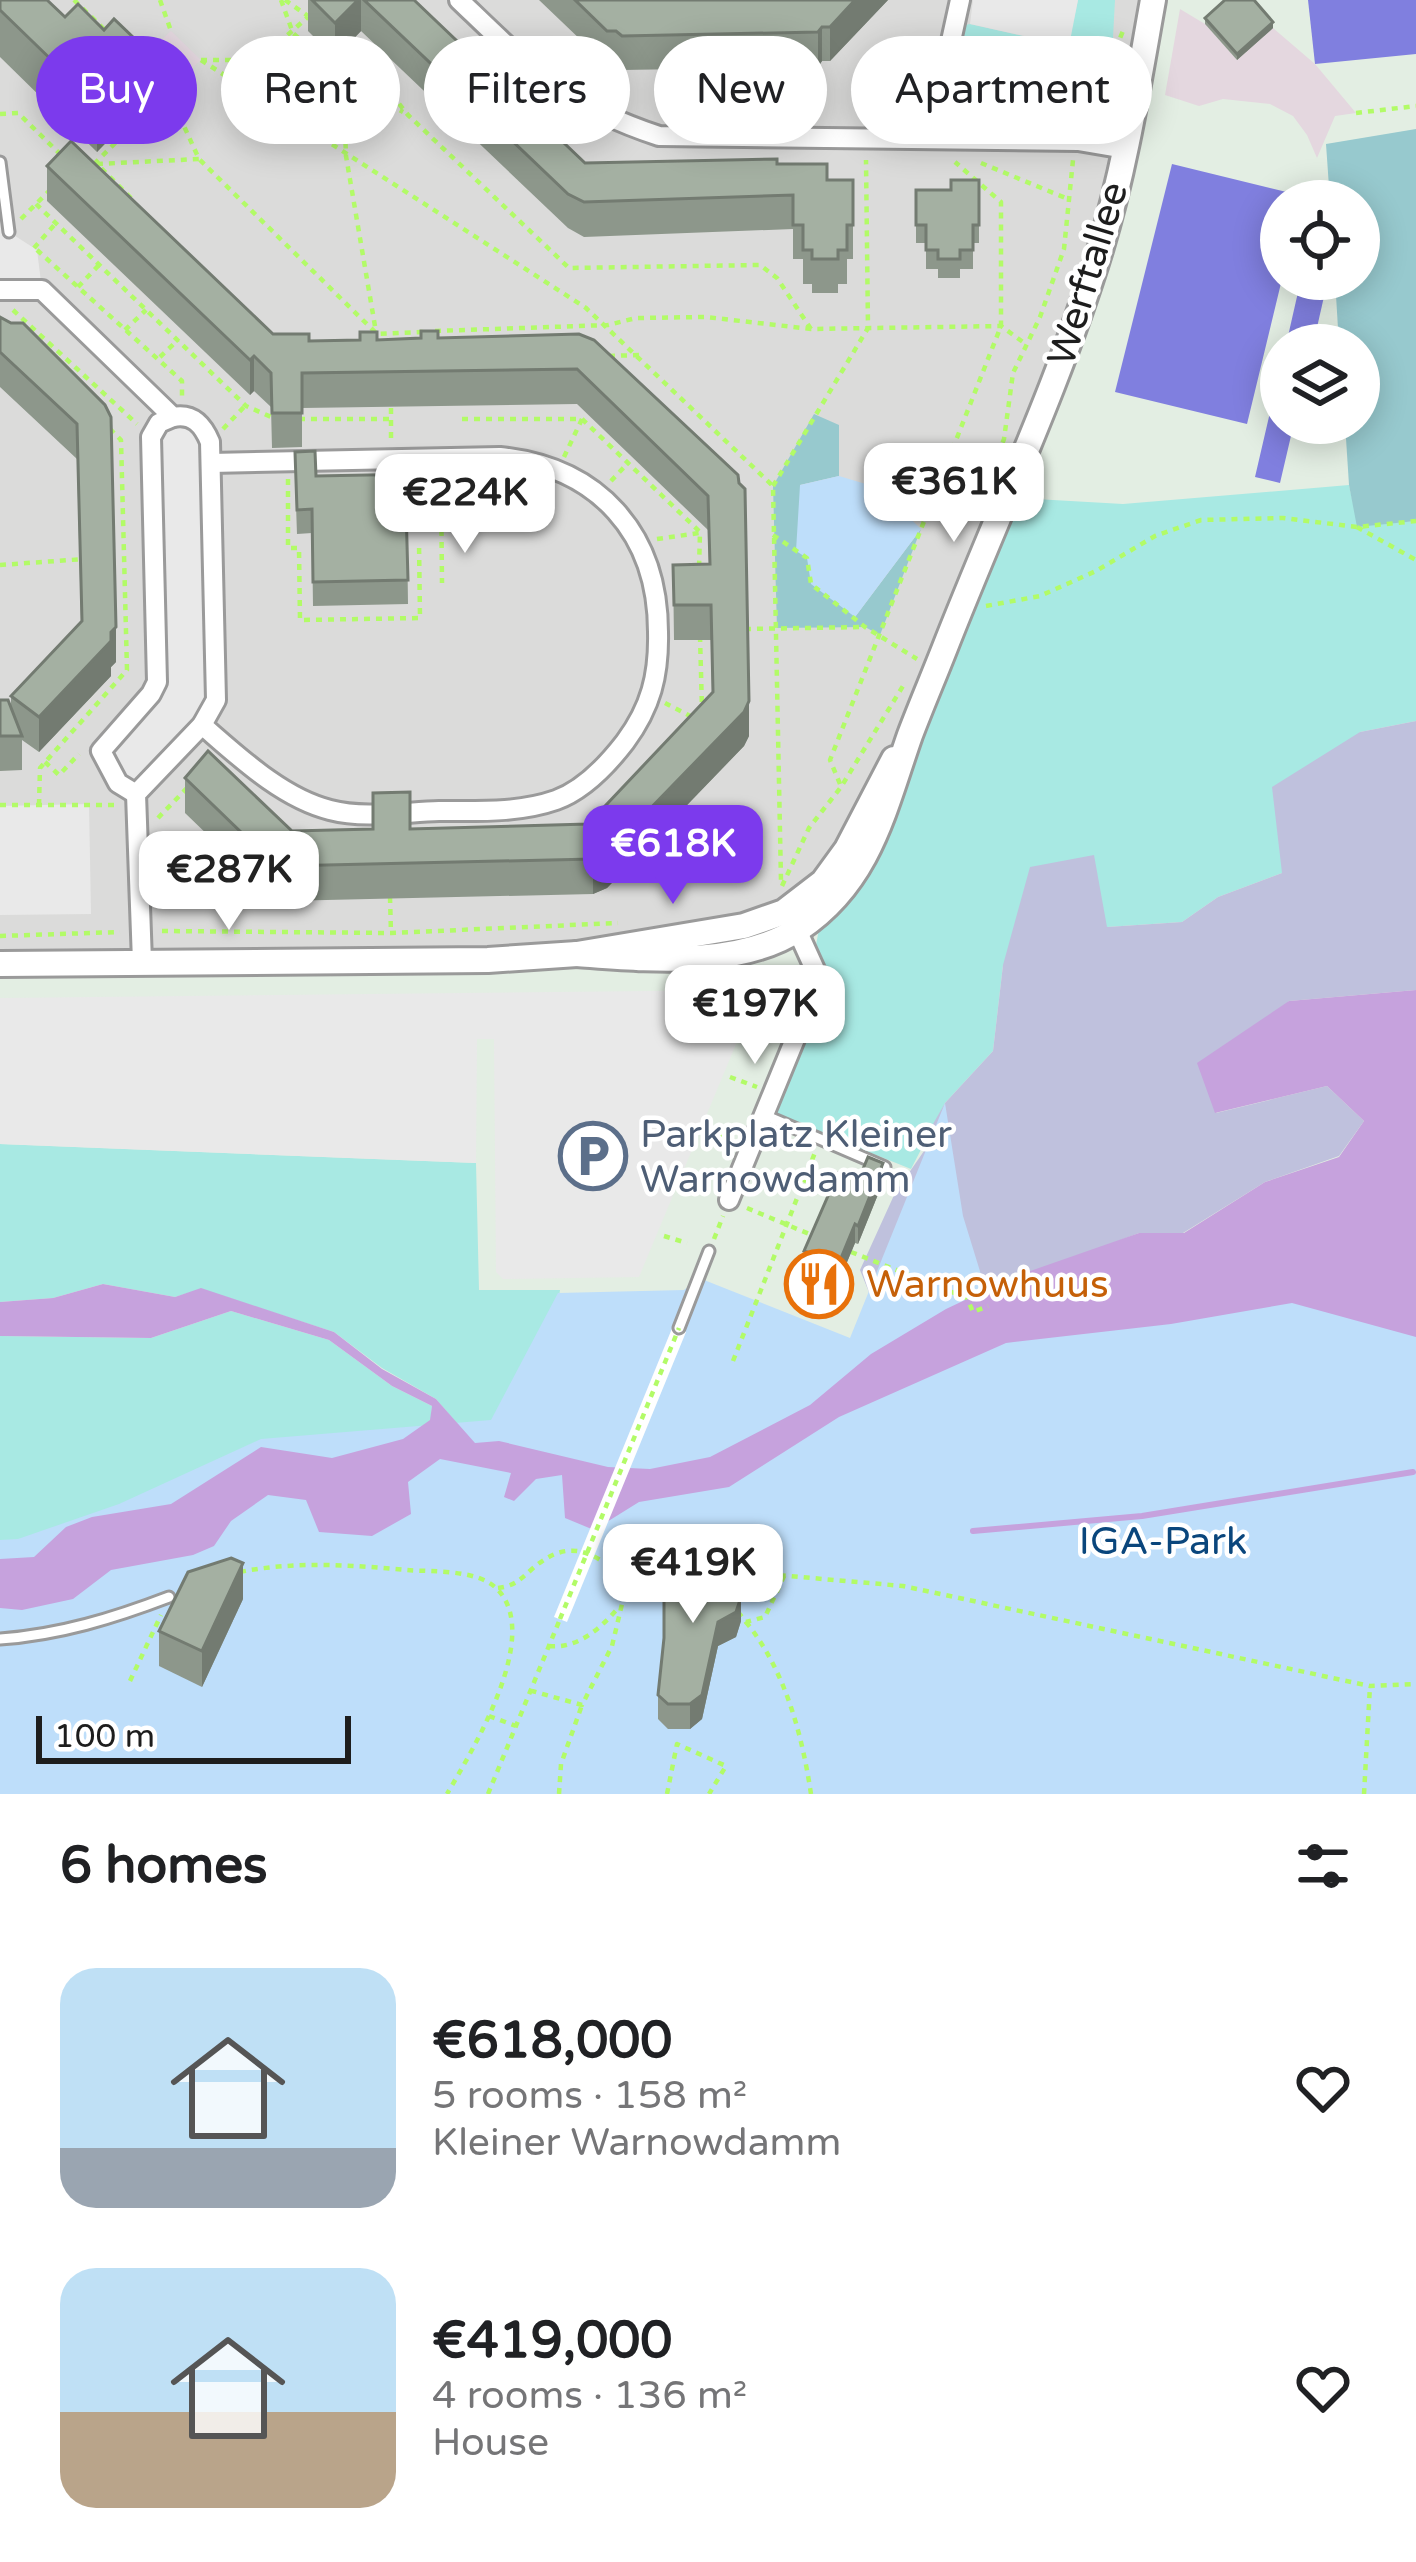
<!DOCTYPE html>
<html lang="en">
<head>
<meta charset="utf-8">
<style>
	body { margin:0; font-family:"Varela Round",sans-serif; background:#f6f6f6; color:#202124; height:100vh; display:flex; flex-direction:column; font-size:45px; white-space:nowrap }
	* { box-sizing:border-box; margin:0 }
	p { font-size:39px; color:#757577 }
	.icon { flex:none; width:66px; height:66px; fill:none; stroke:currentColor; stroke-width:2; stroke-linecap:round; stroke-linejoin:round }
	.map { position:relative; height:1794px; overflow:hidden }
	.drawer { display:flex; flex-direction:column; background:#fff; flex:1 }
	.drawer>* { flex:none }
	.hud { position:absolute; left:36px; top:36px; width:1344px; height:108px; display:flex; gap:24px }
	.tools { position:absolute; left:1260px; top:180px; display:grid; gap:24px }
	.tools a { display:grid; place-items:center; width:120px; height:120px; border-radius:50%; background:#fff; box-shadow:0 6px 30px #0003; font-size:60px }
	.scale { position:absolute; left:36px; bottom:30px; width:315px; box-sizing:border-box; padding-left:12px; border:6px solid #1d1d1d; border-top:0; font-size:33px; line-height:42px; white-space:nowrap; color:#1d1d1d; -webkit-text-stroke:9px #fff; paint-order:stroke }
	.price { position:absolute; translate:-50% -102px; padding:0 27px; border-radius:24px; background:#fff; color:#222; font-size:39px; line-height:78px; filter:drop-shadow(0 3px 6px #0008) }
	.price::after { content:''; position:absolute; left:50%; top:72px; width:36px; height:27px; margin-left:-18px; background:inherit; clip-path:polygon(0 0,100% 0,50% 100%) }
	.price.on { background:#7c3aed; color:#fff }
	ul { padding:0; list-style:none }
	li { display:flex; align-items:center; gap:36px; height:300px; padding:0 60px }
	li span { display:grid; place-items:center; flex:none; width:336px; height:240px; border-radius:36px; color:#555 }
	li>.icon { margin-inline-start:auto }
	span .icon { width:144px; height:144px; fill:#fffc; stroke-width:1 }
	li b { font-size:51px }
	h2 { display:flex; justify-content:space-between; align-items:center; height:144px; padding:0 60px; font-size:51px }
	.tag { padding:0 42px; border-radius:54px; background:#fff; box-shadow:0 6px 30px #0003; font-size:42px; line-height:108px }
	.tag.on { background:#7c3aed; color:#fff }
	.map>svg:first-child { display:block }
	.residential { fill:#dbdbda }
	.grass { fill:#a8e9e3 }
	.forest { fill:#97c9ce }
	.wetland { fill:#bfc1dd }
	.park { fill:#bedefa }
	.pitch { fill:#807fdf }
	.parking { fill:#e9e9e9 }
	.plaza { fill:#e4d7df }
	.water { fill:#c6a2dd }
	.pier { fill:#fff }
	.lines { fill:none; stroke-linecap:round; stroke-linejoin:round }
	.stream { stroke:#c6a2dd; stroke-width:6 }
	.service-casing { stroke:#9a9a9a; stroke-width:15 }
	.minor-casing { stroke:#9a9a9a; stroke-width:24 }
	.tertiary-casing { stroke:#9a9a9a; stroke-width:30 }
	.path { stroke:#b2fb67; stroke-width:4.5; stroke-dasharray:6 6; stroke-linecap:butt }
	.service { stroke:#fff; stroke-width:9 }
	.minor { stroke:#fff; stroke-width:18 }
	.tertiary { stroke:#fff; stroke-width:24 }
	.path-bridge { stroke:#b2fb67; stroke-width:4.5; stroke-dasharray:6 6; stroke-linecap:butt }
	.wall { fill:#8d978b }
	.shaded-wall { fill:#737b71 }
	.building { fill:#a4b0a2; stroke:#737b71; stroke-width:3 }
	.labels { text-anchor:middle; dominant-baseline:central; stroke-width:9; stroke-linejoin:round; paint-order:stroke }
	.street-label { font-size:39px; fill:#1d1d1d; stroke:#fff }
	.service-label { font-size:39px; fill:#4e5e75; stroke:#fff; text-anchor:start }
	.food-label { font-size:39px; fill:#c56008; stroke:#fff; text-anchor:start }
	.park-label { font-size:39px; fill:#0a467c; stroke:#fff }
</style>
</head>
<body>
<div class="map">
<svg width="1416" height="1794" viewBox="0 0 1416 1794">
	<rect width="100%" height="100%" fill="#e3eee3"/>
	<polygon class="residential" points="0,0 1153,0 1117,187 909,738 777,940 0,964"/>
	<g class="grass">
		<polygon points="1078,0 1115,0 1112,56 1099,83 1071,79 943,80 954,27 970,24 1068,46"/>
		<polygon points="1349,485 1358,526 1416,521 1416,721 1360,732 1282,873 1218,897 1182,922 1107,927 1003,965 993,1051 945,1103 911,1169 774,1114 826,982 816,945 819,929 886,831 1018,498 1123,504"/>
		<polygon points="0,1144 476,1163 479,1290 560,1290 558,1303 681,1303 474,1443 436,1399 382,1368 334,1332 201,1289 175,1297 103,1284 53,1298 0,1302"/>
		<polygon points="231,1311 329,1340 392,1386 432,1406 431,1420 403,1439 0,1559 0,1336 151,1338"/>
	</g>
	<g class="forest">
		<polygon points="1416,129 1416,521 1357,527 1349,485 1345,423 1359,423 1359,345 1339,345 1335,279 1359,279 1359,201 1330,201 1326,144"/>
		<polygon points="814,414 839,425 839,476 800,485 807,558 855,617 921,529 880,635 865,627 777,628 773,486"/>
	</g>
	<polygon class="wetland" points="1416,721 1416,990 1289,1001 1216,1113 1327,1086 1364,1121 1339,1156 1265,1182 1183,1233 1139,1233 964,1300 879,1317 860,1270 895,1193 924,1151 929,1131 945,1103 993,1051 1003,965 1030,867 1094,855 1107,927 1182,922 1218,897 1282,873 1272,787 1360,732"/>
	<g class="park">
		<polygon points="839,476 879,488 921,529 855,617 811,584 807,558 796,551 800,485"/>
		<polygon points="945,1103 963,1216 995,1320 1416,1255 1416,1794 0,1794 0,1540 18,1539 119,1504 261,1439 491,1420 558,1293 684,1290 699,1278 850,1338"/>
	</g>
	<g class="pitch">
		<polygon points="1308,0 1416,0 1416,54 1315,64"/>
		<polygon points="1172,164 1303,196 1301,201 1281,201 1282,279 1247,424 1115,392"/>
		<polygon points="1301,279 1328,279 1313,345 1286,345"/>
		<polygon points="1281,365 1281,423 1294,423 1280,483 1255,477"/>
	</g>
	<g class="parking">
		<polygon points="973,0 1078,0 1069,46 970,24"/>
		<polygon points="0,200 7,200 9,232 37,250 42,290 0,290"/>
		<polygon points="159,423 204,427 216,700 136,794 118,783 108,740 151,694"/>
		<polygon points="89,804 91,914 0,915 0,806"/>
		<polygon points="745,990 744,1025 639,1277 503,1279 496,1272 494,1039 477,1039 476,1163 0,1144 0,998"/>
	</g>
	<g class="plaza">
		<polygon points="1180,9 1205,24 1237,60 1273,28 1315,64 1356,113 1335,116 1317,158 1307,135 1293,116 1270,104 1223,99 1199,106 1165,95"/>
		<polygon points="171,31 201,60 168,91 138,61"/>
	</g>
	<polygon class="water" points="1416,990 1416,1337 1292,1303 1171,1324 1006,1343 839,1417 729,1487 639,1502 594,1530 565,1518 562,1475 536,1479 514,1501 504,1497 511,1473 440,1459 408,1482 411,1514 372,1536 319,1532 306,1500 268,1495 231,1521 214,1546 193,1555 111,1570 73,1599 22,1610 0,1608 0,1559 34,1557 66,1527 92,1517 171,1504 261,1447 332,1458 403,1439 430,1420 432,1406 392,1386 329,1340 231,1311 151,1338 0,1336 0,1302 53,1298 103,1284 175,1297 201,1288 334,1332 382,1369 436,1399 475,1443 499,1441 608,1467 650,1469 710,1457 810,1405 871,1354 946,1309 1016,1276 1139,1233 1184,1233 1265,1182 1339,1157 1364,1121 1327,1086 1215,1113 1197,1063 1289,1001"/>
	<polygon class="pier" points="673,1326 686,1332 567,1622 554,1617"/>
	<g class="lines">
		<polyline class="stream" points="973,1531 1142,1516 1413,1472"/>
		<g class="service-casing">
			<g id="service">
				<polyline points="0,162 9,232"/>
				<polyline points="764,1115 885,1167"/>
				<polyline points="679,1328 709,1251"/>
				<path d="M0 1639C59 1635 114 1618 169 1597"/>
			</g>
		</g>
		<g class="minor-casing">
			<g id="minor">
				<path d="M459 0C529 67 564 105 659 136L1078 141 1125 149"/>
				<polyline points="936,137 938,100 960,0"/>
				<path d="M0 290H42L173 417C193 413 203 425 210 442L216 700 202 725 136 794 142 962"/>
				<path d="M202 725C239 757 282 798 330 810 364 819 404 812 439 811 478 811 519 813 556 800 584 790 608 764 625 742 651 707 659 675 658 632 658 533 598 467 500 457L211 463"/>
				<polyline points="136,794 118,783 101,751 151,694 157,682 151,437 159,423 173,417"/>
				<polyline points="729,1200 813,995 817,974 797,930"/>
			</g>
		</g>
		<g class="tertiary-casing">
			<g id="tertiary">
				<path d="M577 954C647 959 739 969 800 928 870 881 884 809 910 735 921 706 933 678 944 650 996 517 1058 387 1100 250 1125 168 1138 84 1153 0"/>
				<polyline points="0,964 488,960 577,954 744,926 784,912 823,882 847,849 894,759"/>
			</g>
		</g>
		<g class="path">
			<polyline points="74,0 108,33"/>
			<polyline points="160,0 171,31"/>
			<polyline points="281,0 293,33 343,79 403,112"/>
			<polyline points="285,0 308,16"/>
			<polyline points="347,38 408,115 569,268 760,265 777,278 811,329"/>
			<polyline points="361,52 343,79 346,156 376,332"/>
			<polyline points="201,60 586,308 773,486 781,881"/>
			<polyline points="201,60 259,60 308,17"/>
			<polyline points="963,80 1071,79 1114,86"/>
			<polyline points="1356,113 1416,106"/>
			<polyline points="0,114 18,113 60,154"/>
			<polyline points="1083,126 1123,31"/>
			<polyline points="981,163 1068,199"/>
			<polyline points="94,164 168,91 199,159 377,334 423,332"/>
			<polyline points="131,198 97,164 199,159"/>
			<polyline points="36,204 246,406 276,419"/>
			<polyline points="21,219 51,189"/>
			<polyline points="34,248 56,223"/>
			<polyline points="37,250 182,381 182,396"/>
			<polyline points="78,287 99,265"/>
			<polyline points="13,310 137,424"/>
			<polyline points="125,330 146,310"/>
			<polyline points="435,331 608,325 636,318 706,317 811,329 1001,326 1027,345"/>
			<polyline points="609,356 639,355"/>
			<polyline points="160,357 178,340"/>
			<polyline points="391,408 391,444"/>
			<polyline points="299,419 391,419"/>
			<polyline points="462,419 582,419 700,532 699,569"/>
			<polyline points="223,429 244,407"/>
			<polyline points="564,457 582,419"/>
			<polyline points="994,465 1004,439 1013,373 1040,317 1064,249 1073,160"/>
			<polyline points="288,479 288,548 299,548 300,620 420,618 419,542"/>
			<polyline points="611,481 628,463"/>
			<polyline points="441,482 442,583"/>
			<polyline points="417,483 519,483"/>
			<polyline points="773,486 868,328 866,160"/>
			<polyline points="1357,527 1416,560"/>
			<polyline points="773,535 807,558 811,584 865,627 917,659"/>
			<polyline points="657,539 699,533"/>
			<polyline points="0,565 84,559"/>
			<polyline points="986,606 1040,596 1096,571 1155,536 1201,520 1283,518 1357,527 1416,521"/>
			<polyline points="745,629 865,627"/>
			<polyline points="700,636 702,709"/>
			<polyline points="665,703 692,717"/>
			<polyline points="45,762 59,775 79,754"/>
			<polyline points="840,784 830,760 1001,326 1001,202 955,162"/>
			<polyline points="0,805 114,805"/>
			<polyline points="39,805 40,768 127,670 121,440 110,429"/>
			<polyline points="158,818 188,787"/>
			<polyline points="782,886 809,828 841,787 903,686"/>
			<polyline points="390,897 391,933"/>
			<polyline points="162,931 391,933 618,923"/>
			<polyline points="0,936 120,932"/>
			<polyline points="750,1024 781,1032"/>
			<polyline points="730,1077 757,1087"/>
			<polyline points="708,1130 731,1138"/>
			<polyline points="686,1182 708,1191"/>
			<polyline points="747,1208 814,1236"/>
			<polyline points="664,1236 687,1243"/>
			<polyline points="714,1239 723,1216"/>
			<polyline points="851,1252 967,1298 973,1312 988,1306"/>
			<polyline points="733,1361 816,1150"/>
			<polyline points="720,1570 903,1586 1370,1686 1416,1684"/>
			<path d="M240 1572C294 1561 352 1565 407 1570 432 1572 478 1569 497 1589 543 1635 473 1749 447 1794"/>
			<polyline points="634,1586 651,1575 684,1570"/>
			<path d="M498 1588C514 1586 520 1580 532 1569 573 1533 598 1556 634 1586L622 1604 612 1646 582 1705 532 1691"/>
			<polyline points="738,1612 746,1622 765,1617 785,1574"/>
			<path d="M746 1622C785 1670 802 1734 811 1794"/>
			<path d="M549 1646C578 1649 601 1628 619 1607"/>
			<polyline points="130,1681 161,1615"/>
			<polyline points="489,1716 516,1726"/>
			<polyline points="488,1794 560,1619"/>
			<polyline points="559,1794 561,1764 582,1705"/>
			<polyline points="667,1794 677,1744 726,1766 709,1794"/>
			<polyline points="1364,1794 1370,1686"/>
		</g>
		<use href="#service" class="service"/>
		<use href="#minor" class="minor"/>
		<use href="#tertiary" class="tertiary"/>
		<polyline class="path-bridge" points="560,1619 679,1328"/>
	</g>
	<g class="wall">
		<polygon points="0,0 136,87 127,96 127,121 97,152 0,57"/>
		<polygon points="308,0 414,0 585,163 777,164 827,180 853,180 853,259 847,259 847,284 838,284 838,293 812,293 812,284 803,284 803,259 793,259 793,229 584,237 568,228 361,31 335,58 308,31"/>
		<polygon points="539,0 888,0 830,61 822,61 818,67 622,70 616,65 607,65"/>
		<polygon points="1205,18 1273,28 1237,60 1205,24"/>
		<polygon points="47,166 273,334 309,341 579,334 738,475 749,736 744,746 607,888 593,894 283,901 273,898 185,813 185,778 292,831 588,824 712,692 711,640 674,640 673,565 709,564 708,530 577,404 302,408 302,447 272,448 271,407 254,391 250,395 47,201"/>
		<polygon points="979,180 979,243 973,243 973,269 960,269 960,278 938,278 938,269 926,269 926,243 916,243 916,190 951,190"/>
		<polygon points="0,317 105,405 116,662 111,667 111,676 39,752 22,740 22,770 0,771 0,700 11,707 11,696 81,622 77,459 0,387"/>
		<polygon points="420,474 420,531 407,531 408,604 313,606 312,533 297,534 295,476"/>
		<polygon points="858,1181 883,1182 858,1244 855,1243 832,1298 801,1286 804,1251"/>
		<polygon points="690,1565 721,1571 731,1590 741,1621 736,1637 718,1646 702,1719 690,1729 668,1729 658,1719 658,1695 671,1581"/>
		<polygon points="243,1599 202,1687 159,1666 159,1631"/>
	</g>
	<g class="shaded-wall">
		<polygon points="358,0 361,0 361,31 335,58 335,23"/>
		<polygon points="855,0 888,0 830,61 830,27"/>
		<polygon points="1273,22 1273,28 1237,60 1237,54"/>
		<polygon points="822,27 822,61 818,67 818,32"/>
		<polygon points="136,40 136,87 127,96 127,121 97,152 97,104 114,62"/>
		<polygon points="254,356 254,391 250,395 250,360"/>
		<polygon points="116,627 116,662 111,667 111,676 39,752 39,717"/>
		<polygon points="749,701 749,736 744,746 607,888 593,894 593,859"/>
		<polygon points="883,1163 883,1182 858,1244 858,1226"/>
		<polygon points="855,1224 855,1243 832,1298 832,1280"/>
		<polygon points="243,1563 243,1599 202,1687 202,1651"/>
		<polygon points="741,1597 741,1621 736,1637 718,1646 702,1719 690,1729 690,1704 718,1622"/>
	</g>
	<g class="building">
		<polygon points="0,0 47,0 65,17 78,4 104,30 114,19 136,40 114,62 127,74 97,104 0,10"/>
		<polygon points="312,0 358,0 335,23"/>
		<polygon points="364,0 414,0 585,163 777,159 777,164 827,164 827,180 853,180 853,225 847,225 847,250 838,250 838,259 812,259 812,250 803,250 803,225 793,225 793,195 584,202 568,194"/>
		<polygon points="575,0 855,0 830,27 822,27 818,32 622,36 616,31 607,31"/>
		<polygon points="1225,0 1254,0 1273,22 1237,54 1205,18"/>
		<polygon points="71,141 273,334 309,334 309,341 360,340 360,332 377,332 377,340 421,338 421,331 438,331 438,338 579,334 594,340 738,475 739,483 745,489 749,701 744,712 607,853 593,859 283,866 273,863 185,778 208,751 292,831 373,829 373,793 410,792 410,829 588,824 713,692 711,605 674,605 673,565 710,564 708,496 577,369 302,373 302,413 272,413 271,373 254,356 250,360 47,166"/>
		<polygon points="951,180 979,180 979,225 973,225 973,250 960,250 960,259 938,259 938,250 926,250 926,225 916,225 916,190 951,190"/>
		<polygon points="0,317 11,323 23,323 105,405 111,417 116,627 111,632 111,641 39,717 11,696 82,621 77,424 0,352"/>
		<polygon points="315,451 316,476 420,474 420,507 406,507 408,580 313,582 312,509 297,510 295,452"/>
		<polygon points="0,700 8,700 22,736 0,736"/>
		<polygon points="868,1157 883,1163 858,1226 855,1224 832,1280 801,1267 807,1252 804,1251 838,1173 858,1181"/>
		<polygon points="699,1552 715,1552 721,1571 731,1581 731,1590 741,1597 736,1612 718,1622 702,1695 690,1704 668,1704 658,1695 664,1638 664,1581 671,1581 671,1575 677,1575 680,1565 690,1565 690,1559 696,1559"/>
		<polygon points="231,1558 243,1563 202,1651 159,1631 188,1572"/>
	</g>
	<defs>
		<g id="parking-ring" transform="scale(3.45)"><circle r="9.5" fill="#fff" stroke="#5c6f8a" stroke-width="1.5"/><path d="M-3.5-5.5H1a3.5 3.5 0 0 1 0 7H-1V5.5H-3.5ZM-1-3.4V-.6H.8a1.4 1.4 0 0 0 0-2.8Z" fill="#5c6f8a"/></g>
		<g id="restaurant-ring" transform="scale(3.45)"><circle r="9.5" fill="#fff" stroke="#e8710a" stroke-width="1.5"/><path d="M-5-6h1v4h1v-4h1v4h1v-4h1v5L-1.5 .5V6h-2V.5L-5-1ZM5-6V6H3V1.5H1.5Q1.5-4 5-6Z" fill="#e8710a"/></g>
	</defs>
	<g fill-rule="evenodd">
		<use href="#parking-ring" x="593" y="1156"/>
		<use href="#restaurant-ring" x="819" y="1284"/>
	</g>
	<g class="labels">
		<g class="street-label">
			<text transform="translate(1088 274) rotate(-73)">Werftallee</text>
		</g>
		<g class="service-label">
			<text x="640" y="1134">Parkplatz Kleiner<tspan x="640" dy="45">Warnowdamm</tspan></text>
		</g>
		<g class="food-label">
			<text x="866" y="1284">Warnowhuus</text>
		</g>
		<g class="park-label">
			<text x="1163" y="1541">IGA-Park</text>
		</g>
	</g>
</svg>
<div class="tools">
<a><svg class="icon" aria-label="locate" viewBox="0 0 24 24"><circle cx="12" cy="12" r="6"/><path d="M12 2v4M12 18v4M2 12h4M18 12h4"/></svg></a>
<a><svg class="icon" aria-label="layers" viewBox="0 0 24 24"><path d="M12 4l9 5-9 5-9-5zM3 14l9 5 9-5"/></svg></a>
</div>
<div class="scale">100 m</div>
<b class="price" style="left:954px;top:545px">€361K</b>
<b class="price" style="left:465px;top:556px">€224K</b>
<b class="price on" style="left:673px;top:907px">€618K</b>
<b class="price" style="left:229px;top:933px">€287K</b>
<b class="price" style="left:755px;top:1067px">€197K</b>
<b class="price" style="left:693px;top:1626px">€419K</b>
<div class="hud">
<a class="tag on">Buy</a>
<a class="tag">Rent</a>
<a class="tag">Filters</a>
<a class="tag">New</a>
<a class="tag">Apartment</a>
</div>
</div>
<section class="drawer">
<h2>6 homes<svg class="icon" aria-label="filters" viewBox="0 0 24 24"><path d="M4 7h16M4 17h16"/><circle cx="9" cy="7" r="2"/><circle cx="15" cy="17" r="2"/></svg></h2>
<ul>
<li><span style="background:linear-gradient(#bfe0f5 75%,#9aa5b1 0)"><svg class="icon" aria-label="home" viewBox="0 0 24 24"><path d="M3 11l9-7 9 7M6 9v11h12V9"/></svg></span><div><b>€618,000</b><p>5 rooms · 158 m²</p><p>Kleiner Warnowdamm</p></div><svg class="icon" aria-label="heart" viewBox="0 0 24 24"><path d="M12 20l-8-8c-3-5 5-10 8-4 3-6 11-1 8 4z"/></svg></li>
<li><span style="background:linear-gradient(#bfe0f5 60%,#b9a48a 0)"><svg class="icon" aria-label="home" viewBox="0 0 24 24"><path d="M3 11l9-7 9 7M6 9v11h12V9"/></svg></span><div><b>€419,000</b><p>4 rooms · 136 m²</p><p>House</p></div><svg class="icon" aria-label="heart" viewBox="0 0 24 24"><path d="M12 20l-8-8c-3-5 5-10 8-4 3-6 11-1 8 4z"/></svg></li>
</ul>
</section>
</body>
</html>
